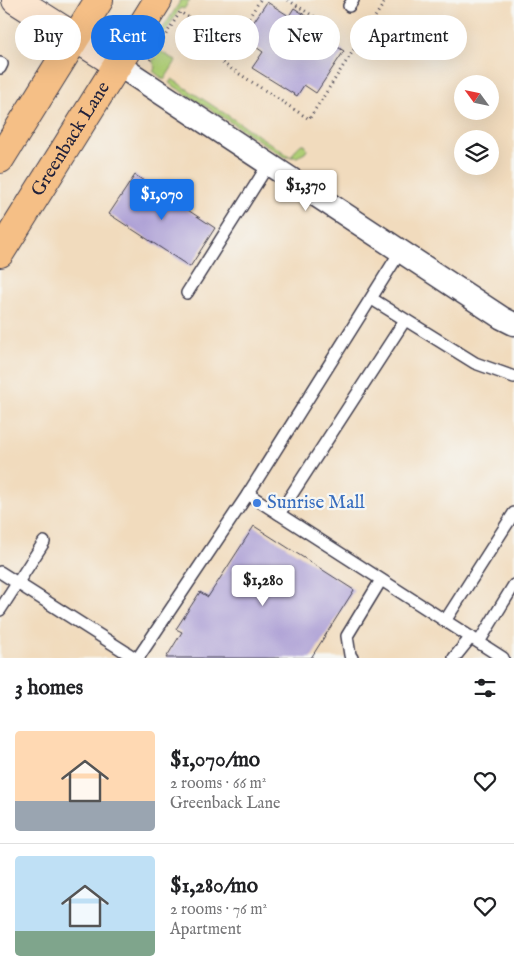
<!DOCTYPE html>
<html lang="en">
<head>
<meta charset="utf-8">
<style>
	body { margin:0; font-family:"IM FELL English",serif; background:#f2f2f2; color:#202124; height:100vh; display:flex; flex-direction:column; font-size:19px; white-space:nowrap }
	* { box-sizing:border-box; margin:0 }
	p { font-size:16px; color:#757577 }
	.icon { flex:none; width:28px; height:28px; fill:none; stroke:currentColor; stroke-width:2; stroke-linecap:round; stroke-linejoin:round }
	.map { position:relative; height:658px; overflow:hidden }
	.panel { display:flex; flex-direction:column; background:#fff; flex:1 }
	.panel>* { flex:none }
	.banner { position:absolute; left:15px; top:15px; width:485px; height:45px; display:flex; gap:10px }
	.needle { width:32px; rotate:303deg }
	.fabs { position:absolute; left:454px; top:75px; display:grid; gap:10px }
	.fabs a { display:grid; place-items:center; width:45px; height:45px; border-radius:50%; background:#fff; box-shadow:0 5px 20px #0002; font-size:25px }
	.price { position:absolute; translate:-50% -42px; padding:0 11px; border-radius:5px; background:#fff; color:#222; font-size:16px; line-height:32px; filter:drop-shadow(0 1px 2px #0008) }
	.price::after { content:''; position:absolute; left:50%; top:30px; width:15px; height:11px; margin-left:-8px; background:inherit; clip-path:polygon(0 0,100% 0,50% 100%) }
	.price.selected { background:#1a73e8; color:#fff }
	ul { padding:0; list-style:none }
	li { display:flex; align-items:center; gap:15px; height:125px; padding:0 15px }
	li+li { border-top:1px solid #e0e0e0 }
	li span { display:grid; place-items:center; flex:none; width:140px; height:100px; border-radius:5px; color:#555 }
	li>.icon { margin-inline-start:auto }
	span .icon { width:60px; height:60px; fill:#fffc; stroke-width:1 }
	li b { font-size:21px }
	h2 { display:flex; justify-content:space-between; align-items:center; height:60px; padding:0 15px; font-size:21px }
	.pill { padding:0 18px; border-radius:22px; background:#fff; box-shadow:0 5px 20px #0002; font-size:18px; line-height:45px }
	.pill.selected { background:#1a73e8; color:#fff }
	.map>svg:first-child { display:block }
	.green { fill:#aece75; stroke:#687858 }
	.building { fill:#afa2d6 }
	.lines { fill:none; stroke-linecap:round; stroke-linejoin:round }
	.lane-casing { stroke:#413e4e; stroke-width:14 }
	.street-casing { stroke:#413e4e; stroke-width:25 }
	.secondary-casing { stroke:#413e4e; stroke-width:30 }
	.primary-casing { stroke:#413e4e; stroke-width:30 }
	.path { stroke:#413e4e; stroke-width:3; stroke-dasharray:1 4; stroke-linecap:butt }
	.lane { stroke:#fff; stroke-width:11 }
	.street { stroke:#fff; stroke-width:22 }
	.secondary { stroke:#fbe5cf; stroke-width:28 }
	.primary { stroke:#f5bf86; stroke-width:28 }
	.shop-dot { fill:#3f7fe0; stroke:#f6f6f2; stroke-width:2 }
	.labels { text-anchor:middle; dominant-baseline:central; stroke-width:4.5; stroke-linejoin:round; paint-order:stroke }
	.street-label { font-size:19px; fill:#22223b; stroke:#f6f6f2 }
	.shop-label { font-size:19px; fill:#366cbe; stroke:#f6f6f2; text-anchor:start }
</style>
</head>
<body>
<div class="map">
<svg width="514" height="658" viewBox="0 0 514 658">
	<rect width="100%" height="100%" fill="#f6f6f2"/>
	<filter id="ink" filterUnits="userSpaceOnUse"><feTurbulence type="fractalNoise" baseFrequency=".02" numOctaves="2"/><feDisplacementMap in="SourceGraphic" scale="10" xChannelSelector="R" yChannelSelector="G"/><feConvolveMatrix kernelMatrix="1 2 1 2 8 2 1 2 1" color-interpolation-filters="sRGB"/></filter>
	<filter id="wash" filterUnits="userSpaceOnUse"><feTurbulence type="fractalNoise" baseFrequency=".0096" numOctaves="4" result="noise"/><feDisplacementMap in="SourceGraphic" scale="20" xChannelSelector="R" yChannelSelector="G"/><feGaussianBlur stdDeviation="1.12" result="paint"/><feColorMatrix in="noise" values="0 0 0 0 0 0 0 0 0 0 0 0 0 0 0 0 0 1.4 0 .05"/><feComposite in="paint" operator="in"/></filter>
	<g filter="url(#wash)">
		<rect width="100%" height="100%" fill="#f1dbbd"/>
		<g class="green">
			<polygon points="181,0 190,0 184,9 180,8 151,55 152,46"/>
			<polygon points="160,51 176,61 164,80 153,71 156,68 152,60 155,59"/>
			<path d="M172 79 291 157C295 152 298 143 305 144L307 150 305 153 297 157H285L169 83Z"/>
		</g>
		<g id="blocks">
			<g class="building">
				<polygon points="267,2 289,16 294,8 328,30 323,38 344,51 316,93 304,85 297,96 252,68 263,52 243,38"/>
				<polygon points="135,175 215,228 190,267 109,214"/>
				<polygon points="254,526 354,590 311,658 166,658 182,632 176,629 200,592 208,597"/>
			</g>
		</g>
	</g>
	<g filter="url(#ink)">
		<use href="#blocks" fill-opacity="0" stroke="#413e4e" stroke-width="1"/>
		<g class="lines">
			<g class="lane-casing">
				<g id="lane">
					<polyline points="349,6 353,0"/>
					<polyline points="0,63 2,64 0,68"/>
					<polyline points="187,293 268,165"/>
					<polyline points="372,299 475,363 514,377"/>
					<polyline points="248,494 503,658"/>
					<polyline points="279,514 405,320"/>
					<polyline points="0,572 135,658"/>
					<polyline points="0,610 44,542"/>
					<polyline points="445,621 514,513"/>
					<polyline points="479,642 514,585"/>
					<polyline points="138,658 248,494 400,252"/>
					<polyline points="352,658 350,655 347,636 381,580"/>
					<polyline points="454,658 471,637"/>
				</g>
			</g>
			<g class="street-casing">
				<polyline id="street" points="117,64 502,318 514,324"/>
			</g>
			<g class="secondary-casing">
				<polyline id="secondary" points="16,0 117,64"/>
			</g>
			<g class="primary-casing">
				<g id="primary">
					<polyline points="0,159 99,0"/>
					<path id="s1" d="M0 253 158 0"/>
				</g>
			</g>
			<g class="path">
				<polyline points="260,0 221,62 309,119 386,0"/>
				<polyline points="288,0 332,28"/>
				<polyline points="150,60 180,12 231,45"/>
			</g>
			<use href="#lane" class="lane"/>
			<use href="#street" class="street"/>
			<use href="#secondary" class="secondary"/>
			<use href="#primary" class="primary"/>
		</g>
	</g>
	<circle class="shop-dot" cx="257" cy="503" r="5"/>
	<g class="labels">
		<g class="street-label">
			<text stroke="none"><textPath href="#s1" startOffset="134">Greenback Lane</textPath></text>
		</g>
		<g class="shop-label">
			<text x="267" y="503">Sunrise Mall</text>
		</g>
	</g>
</svg>
<div class="fabs">
<a><svg class="needle" viewBox="-14 -14 28 28"><path d="M0-13l5 13h-10z" fill="#e53935"/><path d="M0 13l5-13h-10z" fill="#757577"/></svg></a>
<a><svg class="icon" aria-label="layers" viewBox="0 0 24 24"><path d="M12 4l9 5-9 5-9-5zM3 14l9 5 9-5"/></svg></a>
</div>
<b class="price" style="left:306px;top:212px">$1,370</b>
<b class="price selected" style="left:162px;top:221px">$1,070</b>
<b class="price" style="left:263px;top:607px">$1,280</b>
<div class="banner">
<a class="pill">Buy</a>
<a class="pill selected">Rent</a>
<a class="pill">Filters</a>
<a class="pill">New</a>
<a class="pill">Apartment</a>
</div>
</div>
<section class="panel">
<h2>3 homes<svg class="icon" aria-label="filters" viewBox="0 0 24 24"><path d="M4 7h16M4 17h16"/><circle cx="9" cy="7" r="2"/><circle cx="15" cy="17" r="2"/></svg></h2>
<ul>
<li><span style="background:linear-gradient(#ffd9b3 70%,#9aa5b1 0)"><svg class="icon" aria-label="home" viewBox="0 0 24 24"><path d="M3 11l9-7 9 7M6 9v11h12V9"/></svg></span><div><b>$1,070/mo</b><p>2 rooms · 66 m²</p><p>Greenback Lane</p></div><svg class="icon" aria-label="heart" viewBox="0 0 24 24"><path d="M12 20l-8-8c-3-5 5-10 8-4 3-6 11-1 8 4z"/></svg></li>
<li><span style="background:linear-gradient(#bfe0f5 75%,#7fa58c 0)"><svg class="icon" aria-label="home" viewBox="0 0 24 24"><path d="M3 11l9-7 9 7M6 9v11h12V9"/></svg></span><div><b>$1,280/mo</b><p>2 rooms · 76 m²</p><p>Apartment</p></div><svg class="icon" aria-label="heart" viewBox="0 0 24 24"><path d="M12 20l-8-8c-3-5 5-10 8-4 3-6 11-1 8 4z"/></svg></li>
</ul>
</section>
</body>
</html>
